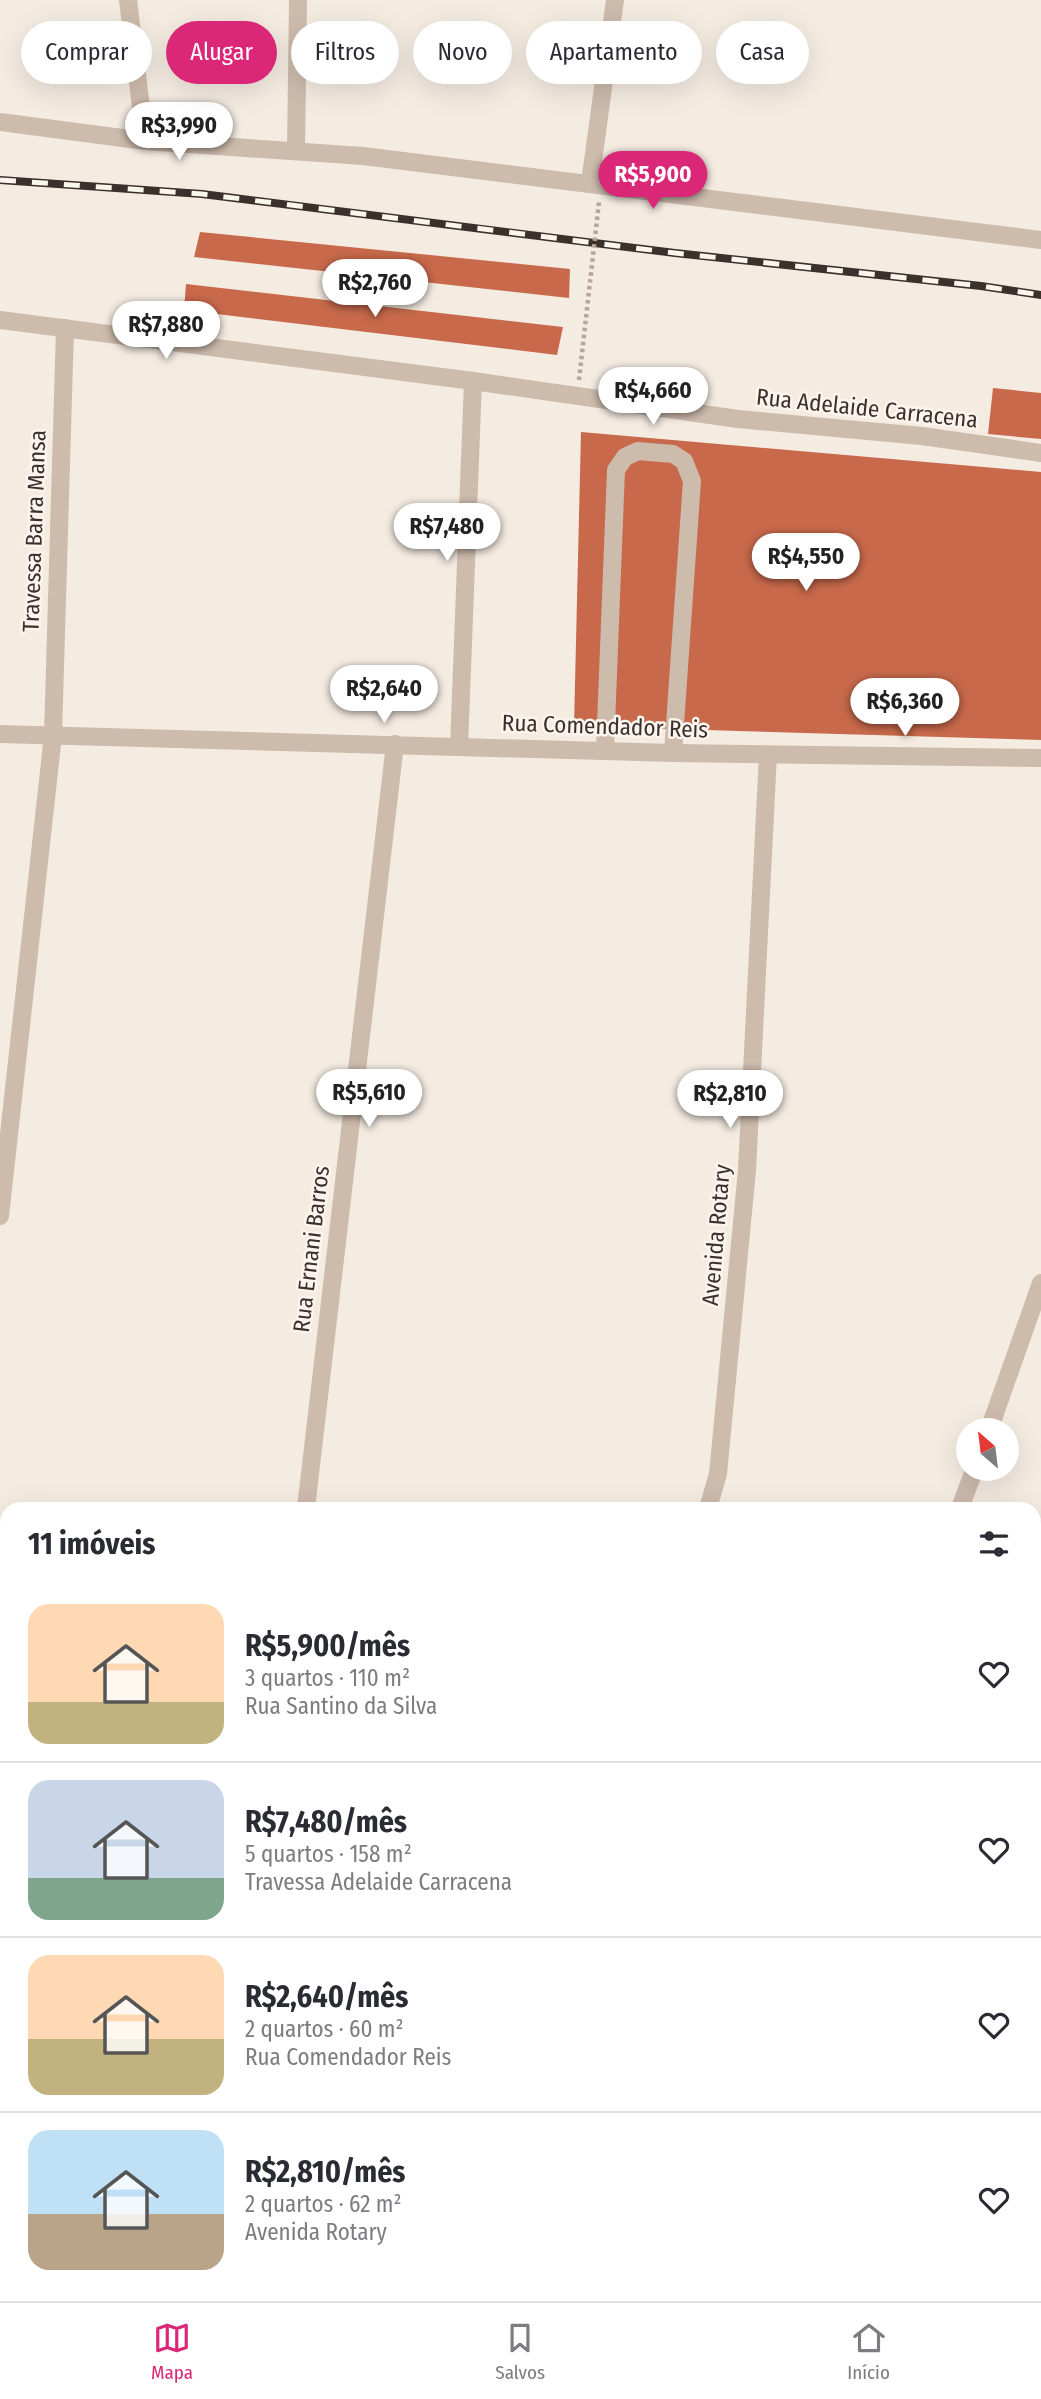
<!DOCTYPE html>
<html lang="pt">
<head>
<meta charset="utf-8">
<style>
	body { margin:0; font-family:"Fira Sans Condensed",sans-serif; background:#f7f7f7; color:#2b2b33; height:100vh; display:flex; flex-direction:column; font-size:26px; white-space:nowrap }
	* { box-sizing:border-box; margin:0 }
	p { font-size:23px; color:#7c7c81 }
	.icon { flex:none; width:38px; height:38px; fill:none; stroke:currentColor; stroke-width:2; stroke-linecap:round; stroke-linejoin:round }
	.map { position:relative; flex:1; overflow:hidden }
	.drawer { position:absolute; left:0px; top:1502px; width:1041px; height:800px; display:flex; flex-direction:column; background:#fff; border-radius:21px 21px 0 0; box-shadow:0 7px 28px #0002 }
	.drawer>* { flex:none }
	.top-card { position:absolute; left:21px; top:21px; width:999px; height:63px; display:flex; gap:14px }
	.needle { width:46px; rotate:332deg }
	.tools { position:absolute; left:956px; top:1418px; display:grid; gap:14px }
	.tools a { display:grid; place-items:center; width:63px; height:63px; border-radius:50%; background:#fff; box-shadow:0 7px 28px #0002; font-size:35px }
	.price { position:absolute; translate:-50% -60px; padding:0 16px; border-radius:24px; background:#fff; color:#222; font-size:23px; line-height:46px; filter:drop-shadow(0 2px 4px #0008) }
	.price::after { content:''; position:absolute; left:50%; top:42px; width:21px; height:16px; margin-left:-10px; background:inherit; clip-path:polygon(0 0,100% 0,50% 100%) }
	.price.on { background:#db2777; color:#fff }
	ul { padding:0; list-style:none }
	li { display:flex; align-items:center; gap:21px; height:175px; padding:0 28px }
	li+li { border-top:2px solid #e1e1e2 }
	li span { display:grid; place-items:center; flex:none; width:196px; height:140px; border-radius:21px; color:#555 }
	li>.icon { margin-inline-start:auto }
	span .icon { width:84px; height:84px; fill:#fffc; stroke-width:1 }
	li b { font-size:30px }
	h2 { display:flex; justify-content:space-between; align-items:center; height:84px; padding:0 28px; font-size:30px }
	.chip { padding:0 24px; border-radius:32px; background:#fff; box-shadow:0 7px 28px #0002; font-size:24px; line-height:63px }
	.chip.on { background:#db2777; color:#fff }
	.tab-bar { display:flex; justify-content:space-around; align-items:center; height:98px; border-top:2px solid #e1e1e2; background:#fff; font-size:19px; color:#7c7c81 }
	.tab-bar a { display:grid; justify-items:center; gap:4px }
	.tab-bar .on { color:#db2777 }
	.map>svg:first-child { display:block }
	.lines { fill:none; stroke-linecap:round; stroke-linejoin:round }
	.river { stroke:#7fb0b2; stroke-width:61 }
	.building { fill:#c8694b }
	.lane { stroke:#cdbbac; stroke-width:18 }
	.street { stroke:#cdbbac; stroke-width:18 }
	.rail-casing { stroke:#3b302b; stroke-width:8 }
	.rail { stroke:#fbf5ee; stroke-width:5; stroke-dasharray:16; stroke-linecap:butt }
	.path-bridge { stroke:#b9a596; stroke-width:4.5; stroke-dasharray:3.5 3.5; stroke-linecap:butt }
	.labels { text-anchor:middle; dominant-baseline:central; stroke-width:5; stroke-linejoin:round; paint-order:stroke }
	.street-label { font-size:23px; fill:#3b302b; stroke:#fbf5ee }
</style>
</head>
<body>
<div class="map">
<svg width="1041" height="2301" viewBox="0 0 1041 2301">
	<rect width="100%" height="100%" fill="#f4ebe1"/>
	<g class="lines">
		<g class="river">
			<polyline points="0,1719 7,1718"/>
			<polyline points="1034,1926 1041,1929"/>
		</g>
	</g>
	<g class="building">
		<polygon points="200,232 570,269 569,298 194,257"/>
		<polygon points="186,284 563,327 557,355 184,310"/>
		<polygon points="993,388 1041,393 1041,439 988,434"/>
		<polygon points="581,432 1041,472 1041,740 574,726"/>
	</g>
	<g class="lines">
		<g class="lane">
			<polyline points="128,0 145,141"/>
			<polyline points="605,750 616,470 625,457 638,451 673,454 684,461 692,481 673,753"/>
		</g>
		<g class="street">
			<polyline points="0,122 145,141 363,156 1041,240"/>
			<polyline points="296,150 298,0"/>
			<polyline points="590,183 615,0"/>
			<polyline points="0,320 473,381 738,419 922,436 1041,453"/>
			<polyline points="0,734 673,753 1041,758"/>
			<polyline points="459,747 473,381"/>
			<polyline points="0,1216 53,735 65,328"/>
			<polyline points="989,1430 1041,1283"/>
			<polyline points="306,1508 395,744"/>
			<polyline points="708,1508 718,1474 747,1170 768,755"/>
			<polyline points="960,1508 975,1468"/>
			<polyline points="1034,1528 1041,1530"/>
			<polyline points="0,1639 7,1637"/>
			<polyline points="0,1849 7,1848"/>
			<polyline points="1034,1868 1041,1870"/>
			<polyline points="1034,2080 1041,2082"/>
			<polyline points="632,2294 652,2301"/>
			<polyline points="4,2301 7,2289"/>
		</g>
		<g class="rail-casing">
			<polyline id="rail" points="0,180 202,194 675,253 981,286 1041,295"/>
		</g>
		<use href="#rail" class="rail"/>
		<polyline class="path-bridge" points="579,380 599,202"/>
	</g>
	<g class="labels">
		<g class="street-label">
			<text transform="translate(867 408) rotate(6)">Rua Adelaide Carracena</text>
			<text transform="translate(34 531) rotate(-88)">Travessa Barra Mansa</text>
			<text transform="translate(605 726) rotate(2)">Rua Comendador Reis</text>
			<text transform="translate(716 1235) rotate(-85)">Avenida Rotary</text>
			<text transform="translate(311 1249) rotate(-83)">Rua Ernani Barros</text>
		</g>
	</g>
</svg>
<div class="tools">
<a><svg class="needle" viewBox="-14 -14 28 28"><path d="M0-13l5 13h-10z" fill="#e53935"/><path d="M0 13l5-13h-10z" fill="#7c7c81"/></svg></a>
</div>
<b class="price" style="left:179px;top:162px">R$3,990</b>
<b class="price on" style="left:653px;top:211px">R$5,900</b>
<b class="price" style="left:375px;top:319px">R$2,760</b>
<b class="price" style="left:166px;top:361px">R$7,880</b>
<b class="price" style="left:653px;top:427px">R$4,660</b>
<b class="price" style="left:447px;top:563px">R$7,480</b>
<b class="price" style="left:806px;top:593px">R$4,550</b>
<b class="price" style="left:384px;top:725px">R$2,640</b>
<b class="price" style="left:905px;top:738px">R$6,360</b>
<b class="price" style="left:369px;top:1129px">R$5,610</b>
<b class="price" style="left:730px;top:1130px">R$2,810</b>
<div class="top-card">
<a class="chip">Comprar</a>
<a class="chip on">Alugar</a>
<a class="chip">Filtros</a>
<a class="chip">Novo</a>
<a class="chip">Apartamento</a>
<a class="chip">Casa</a>
</div>
<section class="drawer">
<h2>11 imóveis<svg class="icon" aria-label="filters" viewBox="0 0 24 24"><path d="M4 7h16M4 17h16"/><circle cx="9" cy="7" r="2"/><circle cx="15" cy="17" r="2"/></svg></h2>
<ul>
<li><span style="background:linear-gradient(#ffd9b3 70%,#c2b280 0)"><svg class="icon" aria-label="home" viewBox="0 0 24 24"><path d="M3 11l9-7 9 7M6 9v11h12V9"/></svg></span><div><b>R$5,900/mês</b><p>3 quartos · 110 m²</p><p>Rua Santino da Silva</p></div><svg class="icon" aria-label="heart" viewBox="0 0 24 24"><path d="M12 20l-8-8c-3-5 5-10 8-4 3-6 11-1 8 4z"/></svg></li>
<li><span style="background:linear-gradient(#c9d6e8 70%,#7fa58c 0)"><svg class="icon" aria-label="home" viewBox="0 0 24 24"><path d="M3 11l9-7 9 7M6 9v11h12V9"/></svg></span><div><b>R$7,480/mês</b><p>5 quartos · 158 m²</p><p>Travessa Adelaide Carracena</p></div><svg class="icon" aria-label="heart" viewBox="0 0 24 24"><path d="M12 20l-8-8c-3-5 5-10 8-4 3-6 11-1 8 4z"/></svg></li>
<li><span style="background:linear-gradient(#ffd9b3 60%,#c2b280 0)"><svg class="icon" aria-label="home" viewBox="0 0 24 24"><path d="M3 11l9-7 9 7M6 9v11h12V9"/></svg></span><div><b>R$2,640/mês</b><p>2 quartos · 60 m²</p><p>Rua Comendador Reis</p></div><svg class="icon" aria-label="heart" viewBox="0 0 24 24"><path d="M12 20l-8-8c-3-5 5-10 8-4 3-6 11-1 8 4z"/></svg></li>
<li><span style="background:linear-gradient(#bfe0f5 60%,#b9a48a 0)"><svg class="icon" aria-label="home" viewBox="0 0 24 24"><path d="M3 11l9-7 9 7M6 9v11h12V9"/></svg></span><div><b>R$2,810/mês</b><p>2 quartos · 62 m²</p><p>Avenida Rotary</p></div><svg class="icon" aria-label="heart" viewBox="0 0 24 24"><path d="M12 20l-8-8c-3-5 5-10 8-4 3-6 11-1 8 4z"/></svg></li>
</ul>
</section>
</div>
<nav class="tab-bar">
<a class="on"><svg class="icon" aria-label="map" viewBox="0 0 24 24"><path d="M3 6l6-2 6 2 6-2v14l-6 2-6-2-6 2zM9 4v14M15 6v14"/></svg>Mapa</a>
<a><svg class="icon" aria-label="saved" viewBox="0 0 24 24"><path d="M7 4h10v16l-5-4-5 4z"/></svg>Salvos</a>
<a><svg class="icon" aria-label="home" viewBox="0 0 24 24"><path d="M3 11l9-7 9 7M6 9v11h12V9"/></svg>Início</a>
</nav>
</body>
</html>
